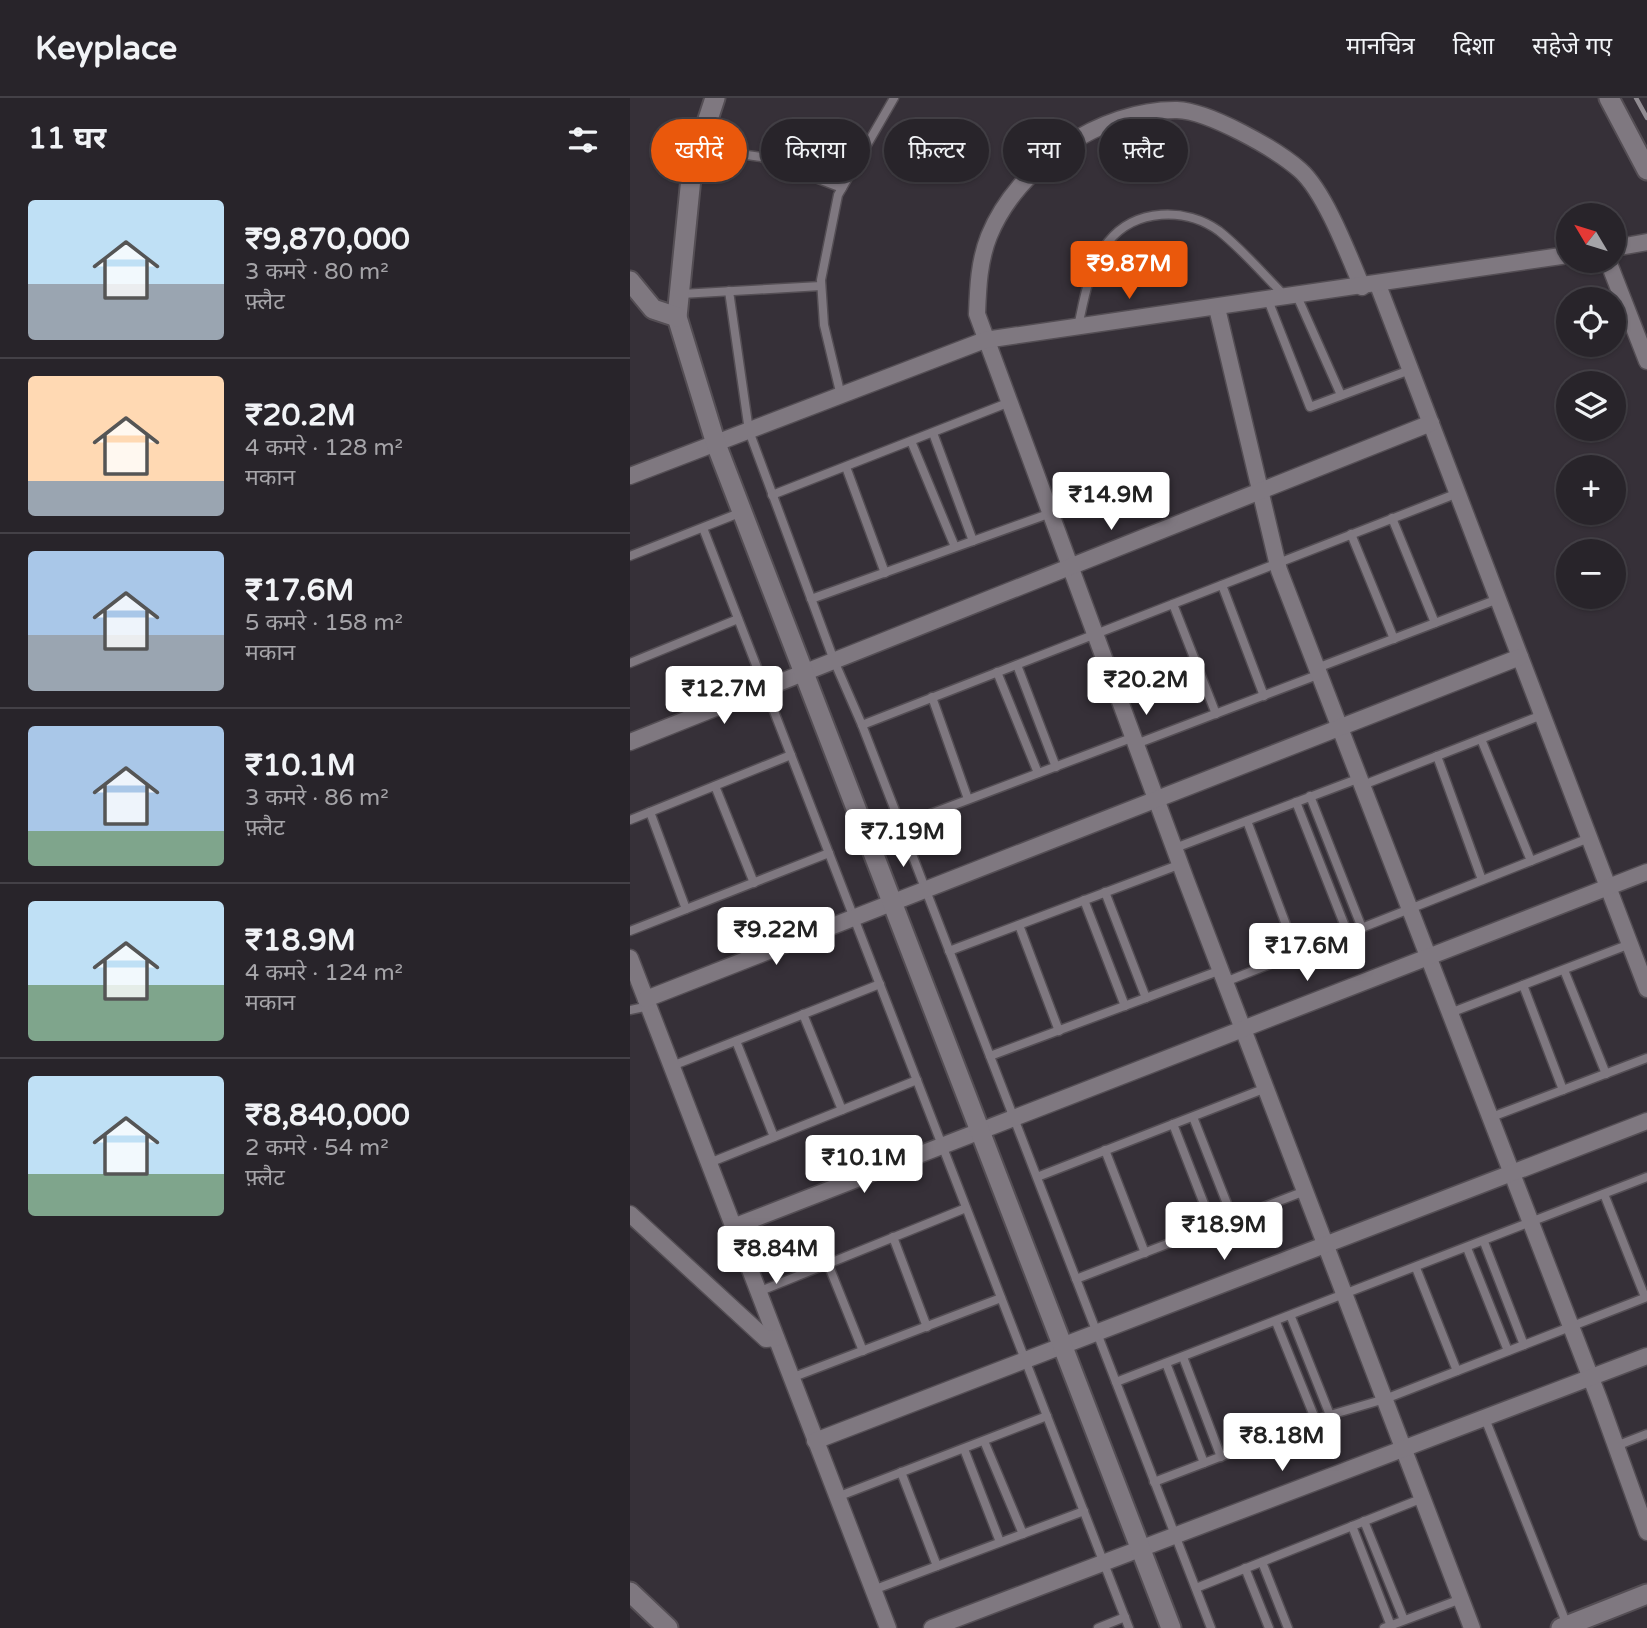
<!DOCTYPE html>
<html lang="hi">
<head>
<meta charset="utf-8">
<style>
	body { margin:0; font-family:"Varela Round","Noto Sans Devanagari",sans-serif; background:#343036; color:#f1f3f6; height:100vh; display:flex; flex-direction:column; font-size:26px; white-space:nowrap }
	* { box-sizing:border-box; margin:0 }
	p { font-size:23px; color:#a5a4a8 }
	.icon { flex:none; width:38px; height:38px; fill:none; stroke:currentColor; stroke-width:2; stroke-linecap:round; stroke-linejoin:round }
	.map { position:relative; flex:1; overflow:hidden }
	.drawer { display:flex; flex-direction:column; background:#28242a; width:630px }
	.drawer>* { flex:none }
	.guide { position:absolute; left:21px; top:21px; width:665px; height:63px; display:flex; gap:14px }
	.needle { width:46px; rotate:308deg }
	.tools { position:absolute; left:926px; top:105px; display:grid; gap:14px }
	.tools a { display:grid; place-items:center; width:70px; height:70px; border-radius:50%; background:#28242a; box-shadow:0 2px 5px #0004,0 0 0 2px #444147; font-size:35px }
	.price { position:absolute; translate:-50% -60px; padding:0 16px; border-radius:7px; background:#fff; color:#222; font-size:23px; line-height:46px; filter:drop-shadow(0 2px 4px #0008) }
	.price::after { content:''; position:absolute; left:50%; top:42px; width:21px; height:16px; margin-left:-10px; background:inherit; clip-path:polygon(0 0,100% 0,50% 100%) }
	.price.selected { background:#ea580c; color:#fff }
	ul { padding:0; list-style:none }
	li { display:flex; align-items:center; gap:21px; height:175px; padding:0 28px }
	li+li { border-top:2px solid #444147 }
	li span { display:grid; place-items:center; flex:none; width:196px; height:140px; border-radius:7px; color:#555 }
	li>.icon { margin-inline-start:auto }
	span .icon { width:84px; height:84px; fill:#fffc; stroke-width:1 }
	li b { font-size:30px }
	h2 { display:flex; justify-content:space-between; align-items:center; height:84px; padding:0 28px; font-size:30px }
	.tag { padding:0 24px; border-radius:32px; background:#28242a; box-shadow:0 2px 5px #0004,0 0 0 2px #444147; font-size:24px; line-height:63px }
	.tag.selected { background:#ea580c; color:#fff }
	header { display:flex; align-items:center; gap:42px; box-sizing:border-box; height:98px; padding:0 35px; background:#28242a; border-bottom:2px solid #444147 }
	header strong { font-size:33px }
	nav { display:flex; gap:38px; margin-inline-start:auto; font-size:24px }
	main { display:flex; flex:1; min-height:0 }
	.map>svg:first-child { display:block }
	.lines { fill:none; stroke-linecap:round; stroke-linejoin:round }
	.service-casing { stroke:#544e54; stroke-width:11 }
	.minor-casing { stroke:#544e54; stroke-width:19 }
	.tertiary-casing { stroke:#544e54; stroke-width:23 }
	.service { stroke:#7f7880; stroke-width:8 }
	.minor { stroke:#7f7880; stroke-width:16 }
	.tertiary { stroke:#7f7880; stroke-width:19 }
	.rail { stroke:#918c92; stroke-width:4.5 }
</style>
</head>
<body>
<header>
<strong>Keyplace</strong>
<nav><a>मानचित्र</a><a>दिशा</a><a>सहेजे गए</a></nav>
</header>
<main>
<section class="drawer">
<h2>11 घर<svg class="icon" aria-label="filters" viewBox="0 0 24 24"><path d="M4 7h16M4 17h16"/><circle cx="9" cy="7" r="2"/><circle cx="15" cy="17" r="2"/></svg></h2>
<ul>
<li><span style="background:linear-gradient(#bfe0f5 60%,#9aa5b1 0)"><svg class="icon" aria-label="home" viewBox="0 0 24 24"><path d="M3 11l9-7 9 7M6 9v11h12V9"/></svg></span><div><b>₹9,870,000</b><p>3 कमरे · 80 m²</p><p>फ़्लैट</p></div></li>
<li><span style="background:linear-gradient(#ffd9b3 75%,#9aa5b1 0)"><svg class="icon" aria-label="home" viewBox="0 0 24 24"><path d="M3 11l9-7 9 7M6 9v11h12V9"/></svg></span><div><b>₹20.2M</b><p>4 कमरे · 128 m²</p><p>मकान</p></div></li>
<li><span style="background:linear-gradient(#a9c7e8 60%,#9aa5b1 0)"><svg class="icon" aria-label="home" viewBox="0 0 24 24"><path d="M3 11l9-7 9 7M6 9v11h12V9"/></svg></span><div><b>₹17.6M</b><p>5 कमरे · 158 m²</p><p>मकान</p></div></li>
<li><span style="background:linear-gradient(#a9c7e8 75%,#7fa58c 0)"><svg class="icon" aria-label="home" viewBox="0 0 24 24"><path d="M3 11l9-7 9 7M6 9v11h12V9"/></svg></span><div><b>₹10.1M</b><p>3 कमरे · 86 m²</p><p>फ़्लैट</p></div></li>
<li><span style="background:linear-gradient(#bfe0f5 60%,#7fa58c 0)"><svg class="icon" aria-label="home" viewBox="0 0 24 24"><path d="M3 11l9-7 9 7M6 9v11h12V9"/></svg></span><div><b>₹18.9M</b><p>4 कमरे · 124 m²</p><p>मकान</p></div></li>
<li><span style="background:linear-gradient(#bfe0f5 70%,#7fa58c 0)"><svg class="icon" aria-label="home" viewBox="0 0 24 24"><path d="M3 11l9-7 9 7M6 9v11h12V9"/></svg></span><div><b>₹8,840,000</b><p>2 कमरे · 54 m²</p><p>फ़्लैट</p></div></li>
</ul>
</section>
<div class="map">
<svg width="1017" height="1530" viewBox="0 0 1017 1530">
	<rect width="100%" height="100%" fill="#363038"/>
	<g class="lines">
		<g class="service-casing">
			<g id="service">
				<polyline points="68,50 131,59 212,90"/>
				<polyline points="99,193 119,333 205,565 232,627 581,1530"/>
				<polyline points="51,196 191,188"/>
				<polyline points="667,198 711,297"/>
				<polyline points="638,202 680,309 780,272"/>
				<path d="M448 229C454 201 459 168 478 144 505 110 556 109 589 133 612 151 633 176 654 197"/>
				<polyline points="211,298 194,227 191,182 208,97 264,0"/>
				<polyline points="303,335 343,443"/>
				<polyline points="281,343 325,449"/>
				<polyline points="216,369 255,475"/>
				<polyline points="142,397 380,304"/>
				<polyline points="762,420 805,525"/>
				<polyline points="73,430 499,1530"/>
				<polyline points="721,436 764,541"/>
				<polyline points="0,458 112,414"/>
				<polyline points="592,487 634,598"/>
				<polyline points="181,501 421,415"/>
				<polyline points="543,506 586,616"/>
				<polyline points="0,565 108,521"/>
				<polyline points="387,567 426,669"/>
				<polyline points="687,570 868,501"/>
				<polyline points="367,574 408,675"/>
				<polyline points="302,599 338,701"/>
				<polyline points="232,627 828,395"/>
				<polyline points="851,641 901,763"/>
				<polyline points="506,646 690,576"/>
				<polyline points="807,658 852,782"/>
				<polyline points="733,687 912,617"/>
				<polyline points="85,688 124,785"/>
				<polyline points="680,698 732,830"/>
				<polyline points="666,704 718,836"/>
				<polyline points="20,714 56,811"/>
				<polyline points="0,722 161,657"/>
				<polyline points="617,723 667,856"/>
				<polyline points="271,727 504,639"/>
				<polyline points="545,750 730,680"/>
				<polyline points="475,794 516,900"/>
				<polyline points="454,802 495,908"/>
				<polyline points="389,827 429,933"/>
				<polyline points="0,833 199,755"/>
				<polyline points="319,853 551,766"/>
				<polyline points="934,872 976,976"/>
				<polyline points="595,884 959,740"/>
				<polyline points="893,887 933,992"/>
				<polyline points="0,912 19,908"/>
				<polyline points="820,915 1000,846"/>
				<polyline points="173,916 212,1012"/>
				<polyline points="106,943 144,1039"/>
				<polyline points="360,958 591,872"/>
				<polyline points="42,968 250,886"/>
				<polyline points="563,1019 603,1121"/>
				<polyline points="859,1020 1017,960"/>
				<polyline points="543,1026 583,1129"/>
				<polyline points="475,1052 515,1155"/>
				<polyline points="79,1065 287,982"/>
				<polyline points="407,1079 636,990"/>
				<polyline points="974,1096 1015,1199"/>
				<polyline points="263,1139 297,1229"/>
				<polyline points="854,1144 894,1247"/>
				<polyline points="837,1150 878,1253"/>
				<polyline points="198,1166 233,1253"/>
				<polyline points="786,1170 827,1273"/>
				<polyline points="446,1181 675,1093"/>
				<polyline points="128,1194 336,1110"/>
				<polyline points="661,1219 700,1317"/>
				<polyline points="646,1224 686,1323"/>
				<polyline points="553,1259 591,1359"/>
				<polyline points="536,1265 574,1365"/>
				<polyline points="161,1280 371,1200"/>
				<polyline points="486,1284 1017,1079"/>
				<polyline points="854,1318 937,1527"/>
				<polyline points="354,1343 393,1436"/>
				<polyline points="986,1348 1017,1336"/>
				<polyline points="334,1351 370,1444"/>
				<polyline points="271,1374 307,1468"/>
				<polyline points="524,1384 700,1317 755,1301 1017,1199"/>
				<polyline points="207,1399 417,1318"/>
				<polyline points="734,1423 774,1522"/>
				<polyline points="722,1428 761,1528"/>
				<polyline points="632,1464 658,1530"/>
				<polyline points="615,1470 639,1530"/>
				<polyline points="566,1490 793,1400"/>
				<polyline points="243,1492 454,1413"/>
				<polyline points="468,1530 495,1519"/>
				<polyline points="754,1530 831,1501"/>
			</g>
		</g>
		<g class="minor-casing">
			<g id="minor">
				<polyline points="984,150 1017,144"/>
				<polyline points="978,163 1017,263"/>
				<polyline points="748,187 1017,891"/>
				<path d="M732 189C719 158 695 94 670 72 646 51 579 13 547 12 471 11 388 67 359 138 349 163 348 189 347 216L556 782 842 1530"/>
				<polyline points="587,210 649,472 969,1301 1017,1434"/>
				<polyline points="0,378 355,242 938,157"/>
				<polyline points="0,644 801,325"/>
				<polyline points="0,860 258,1530"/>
				<polyline points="16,901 890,559"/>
				<polyline points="0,1116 136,1241 146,1240"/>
				<polyline points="103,1129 1017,774"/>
				<polyline points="185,1343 1017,1023"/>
				<polyline points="302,1530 1017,1258"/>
			</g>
		</g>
		<g class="tertiary-casing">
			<g id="tertiary">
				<polyline points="85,0 62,70 47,219 86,346 541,1530"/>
				<polyline points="979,0 1017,72"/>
				<polyline points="0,183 23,211 47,219"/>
				<polyline points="0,1494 38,1530"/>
				<polyline points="931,1530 1017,1496"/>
			</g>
		</g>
		<use href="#service" class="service"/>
		<use href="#minor" class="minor"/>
		<use href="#tertiary" class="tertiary"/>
		<polyline class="rail" points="1006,0 1017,20"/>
	</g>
</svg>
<div class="tools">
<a><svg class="needle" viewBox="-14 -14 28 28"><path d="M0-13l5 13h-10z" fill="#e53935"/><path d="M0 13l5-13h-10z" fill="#a5a4a8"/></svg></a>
<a><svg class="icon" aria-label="locate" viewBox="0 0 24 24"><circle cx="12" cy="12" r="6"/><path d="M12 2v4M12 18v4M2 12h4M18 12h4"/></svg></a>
<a><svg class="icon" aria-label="layers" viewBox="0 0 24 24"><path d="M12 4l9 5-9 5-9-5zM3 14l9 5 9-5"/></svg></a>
<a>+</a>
<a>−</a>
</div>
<b class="price selected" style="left:499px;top:203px">₹9.87M</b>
<b class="price" style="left:481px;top:434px">₹14.9M</b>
<b class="price" style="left:516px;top:619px">₹20.2M</b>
<b class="price" style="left:94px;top:628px">₹12.7M</b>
<b class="price" style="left:273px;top:771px">₹7.19M</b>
<b class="price" style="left:146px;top:869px">₹9.22M</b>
<b class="price" style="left:677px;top:885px">₹17.6M</b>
<b class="price" style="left:234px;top:1097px">₹10.1M</b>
<b class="price" style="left:594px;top:1164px">₹18.9M</b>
<b class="price" style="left:146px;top:1188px">₹8.84M</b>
<b class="price" style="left:652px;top:1375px">₹8.18M</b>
<div class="guide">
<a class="tag selected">खरीदें</a>
<a class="tag">किराया</a>
<a class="tag">फ़िल्टर</a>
<a class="tag">नया</a>
<a class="tag">फ़्लैट</a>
</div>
</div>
</main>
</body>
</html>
